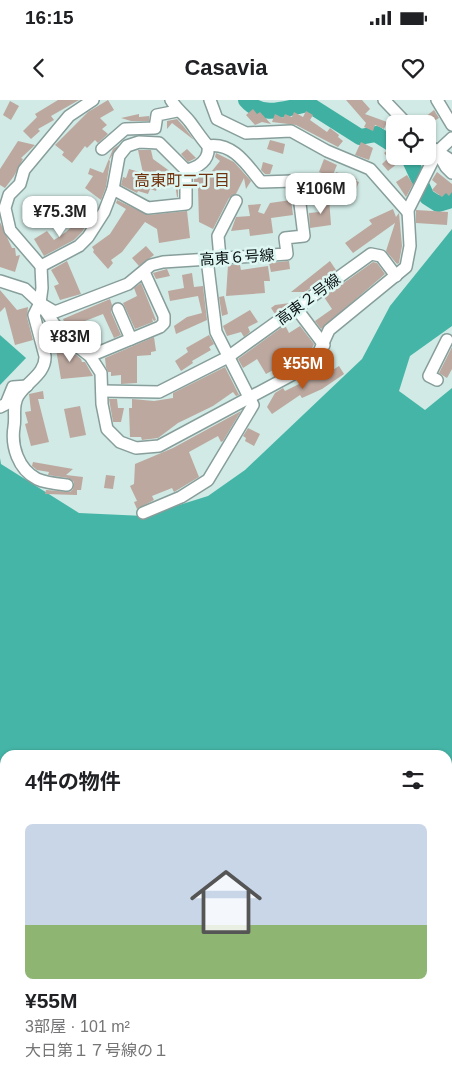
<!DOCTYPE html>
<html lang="ja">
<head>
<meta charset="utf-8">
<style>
	body { margin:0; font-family:Helvetica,"Noto Sans JP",sans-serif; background:#f6f6f6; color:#202124; height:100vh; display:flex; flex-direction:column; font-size:19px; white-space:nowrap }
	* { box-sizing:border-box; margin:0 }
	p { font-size:16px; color:#757577 }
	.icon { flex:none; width:28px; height:28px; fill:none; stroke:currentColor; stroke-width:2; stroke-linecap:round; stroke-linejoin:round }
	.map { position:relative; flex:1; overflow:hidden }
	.panel { position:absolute; left:0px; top:650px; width:452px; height:335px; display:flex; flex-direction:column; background:#fff; border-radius:15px 15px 0 0; box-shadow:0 1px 4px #0004 }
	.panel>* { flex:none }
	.tools { position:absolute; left:386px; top:15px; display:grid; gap:10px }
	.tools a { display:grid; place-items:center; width:50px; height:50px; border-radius:8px; background:#fff; box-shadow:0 1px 4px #0004; font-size:25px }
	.price { position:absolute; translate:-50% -42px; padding:0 11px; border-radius:10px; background:#fff; color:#222; font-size:16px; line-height:32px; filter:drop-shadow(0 1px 2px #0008) }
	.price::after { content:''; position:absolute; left:50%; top:30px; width:15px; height:11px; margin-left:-8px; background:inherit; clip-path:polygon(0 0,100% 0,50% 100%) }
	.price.active { background:#b85619; color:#fff }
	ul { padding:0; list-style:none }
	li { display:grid; align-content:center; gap:10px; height:265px; padding:0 25px }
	li span { display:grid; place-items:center; height:155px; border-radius:8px; color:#555 }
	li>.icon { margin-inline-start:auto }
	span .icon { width:90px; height:90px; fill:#fffc; stroke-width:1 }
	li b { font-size:21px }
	h2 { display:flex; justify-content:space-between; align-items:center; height:60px; padding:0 25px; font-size:21px }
	.status { display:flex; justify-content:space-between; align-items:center; height:35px; padding:0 25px; background:#fff; direction:ltr }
	.status svg { height:14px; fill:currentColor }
	header { display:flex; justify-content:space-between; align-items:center; height:65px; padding:0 25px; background:#fff; font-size:22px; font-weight:700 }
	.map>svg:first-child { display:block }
	.forest { fill:#45b5a7; fill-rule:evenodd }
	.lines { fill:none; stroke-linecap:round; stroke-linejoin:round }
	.river { stroke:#3fb0a2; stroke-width:16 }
	.building { fill:#bca89f }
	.minor-casing { stroke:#879e9a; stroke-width:14 }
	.minor { stroke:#fff; stroke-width:11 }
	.labels { text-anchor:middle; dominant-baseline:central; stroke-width:5; stroke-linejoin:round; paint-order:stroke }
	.street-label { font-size:15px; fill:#08100f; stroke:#def7f3 }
	.neighbourhood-label { font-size:16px; fill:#71330d; stroke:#def7f3 }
</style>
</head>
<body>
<div class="status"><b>16:15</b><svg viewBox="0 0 49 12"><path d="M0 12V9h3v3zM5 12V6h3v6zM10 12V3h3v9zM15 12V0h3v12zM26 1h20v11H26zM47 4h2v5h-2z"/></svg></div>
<header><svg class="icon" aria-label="back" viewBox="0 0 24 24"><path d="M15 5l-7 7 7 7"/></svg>Casavia<svg class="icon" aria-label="heart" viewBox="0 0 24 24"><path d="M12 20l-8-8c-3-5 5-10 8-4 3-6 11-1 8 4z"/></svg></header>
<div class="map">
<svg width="452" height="985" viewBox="0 0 452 985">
	<rect width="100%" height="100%" fill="#d1eae5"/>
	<g class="forest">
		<path d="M452 129V226L410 256 399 291 425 310 452 288V985H0V358L1 364 79 413 144 416 208 396 245 370 362 259 390 206ZM5 655H448V980H5Z"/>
		<polygon points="0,235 26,258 0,285"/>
	</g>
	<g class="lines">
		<g class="river">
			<path d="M246 0C262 19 287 8 308 4L360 37 376 34 395 46"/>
			<polyline points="408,56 427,97 438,104 448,101 452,95"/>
		</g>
	</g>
	<g class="building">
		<polygon points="58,0 79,0 51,16 54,20 38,29 40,31 31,39 23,31 37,17 35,14"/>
		<polygon points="108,0 114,10 100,18 107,25 102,29 108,34 98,43 95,40 87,48 85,46 72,63 62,55 64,52 55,45 88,12"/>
		<polygon points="346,0 362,0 370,9 365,14 387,22 384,29 375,25 373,31 364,27 366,23"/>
		<polygon points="10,1 19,6 11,20 3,15"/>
		<polygon points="253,9 257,14 260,12 271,24 262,22 255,25 246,15"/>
		<polygon points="434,10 439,18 429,24 425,17"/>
		<polygon points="306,11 313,15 310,20 327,32 330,28 339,35 338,37 343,41 338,47 296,25 272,22 275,14 283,18 285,14 292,17 294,12 303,17"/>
		<polygon points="139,14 139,17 149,16 149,21 131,21 121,18"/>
		<polygon points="177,19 184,27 194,40 172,23 167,29 167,21"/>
		<polygon points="270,40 285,44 283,54 267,49"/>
		<polygon points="18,41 35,45 21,58 23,59 14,76 5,88 0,85 0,69"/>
		<polygon points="361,42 373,48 369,60 355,55"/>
		<polygon points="395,44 395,56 407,56 388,71 382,64 388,58 384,53"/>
		<polygon points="119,45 109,60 110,61 106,87 101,100 85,88 93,76 88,74 90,68 103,73 104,71 113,49"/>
		<polygon points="187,49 196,58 188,62 181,54"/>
		<polygon points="138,50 151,50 153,59 171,72 178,73 178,97 177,97 175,84 159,83 156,91 150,89 148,94 138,91 137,93 121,85 123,77 126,78 129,69 143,73"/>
		<polygon points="216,53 234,62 251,81 246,89 244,78 236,94 229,98 213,129 199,122 198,87 194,87 194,76 204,71 212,71 220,61 215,57"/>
		<polygon points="324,59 337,65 332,77 319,72"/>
		<polygon points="263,62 273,65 270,74 265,74 261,70"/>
		<polygon points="336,72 357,79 356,81 359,82 356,89 333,80"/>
		<polygon points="437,72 452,84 452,92 449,96 446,93 442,97 432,90 437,84 432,80"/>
		<polygon points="407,75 413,84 406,97 396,82"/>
		<polygon points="329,98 331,125 310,128 309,113 319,112 317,99"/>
		<polygon points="117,100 148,115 187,111 190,138 159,143 157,129 145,122 122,152 111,160 113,163 108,169 93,152 94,150 92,147 110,134 126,109 116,103"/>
		<polygon points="291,100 293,115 271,118 273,133 250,136 249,129 231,131 236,117 250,116 248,105 261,104 258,112 264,114 270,103"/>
		<polygon points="393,109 396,117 399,113 402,146 399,163 397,164 386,151 395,123 353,153 345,143 372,124 369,120"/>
		<polygon points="416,110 448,112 447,125 416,123"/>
		<polygon points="80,118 87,124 82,132 74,140 44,156 34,139 47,131 54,140 66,132"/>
		<polygon points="0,122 12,148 15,148 16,156 20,155 15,172 0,167"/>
		<polygon points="146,146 154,155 139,166 132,158"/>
		<polygon points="67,161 81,194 60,200 54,186 59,184 51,170"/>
		<polygon points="289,161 290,169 271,172 269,163"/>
		<polygon points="330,161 336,170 305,192 291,192"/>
		<polygon points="373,162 377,163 385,174 321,229 315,221 332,209 324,197"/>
		<polygon points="228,165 240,165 241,170 268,166 270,181 264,181 265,193 226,196"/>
		<polygon points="167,169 170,176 156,179 153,173"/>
		<polygon points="192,173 194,187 203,186 207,220 176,234 174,226 187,217 202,213 198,196 170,201 168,191 184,188 182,175"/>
		<polygon points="141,183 156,220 154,221 152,218 153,222 135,229 123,203 137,196 134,188"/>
		<polygon points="0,190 17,210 28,207 27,217 33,240 15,245 5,207 0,212"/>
		<polygon points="224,196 228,214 222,216 219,197"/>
		<polygon points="110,199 112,205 111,212 121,235 114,238 103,214 67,228 63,219"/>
		<polygon points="290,203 275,214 271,208 275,205"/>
		<polygon points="250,210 258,222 248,227 250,232 244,237 241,232 227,236 223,226"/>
		<polygon points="285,225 289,233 300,226 314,244 309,255 287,268 284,264 266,274 257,259 243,268 238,259"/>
		<polygon points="209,235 214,244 209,247 211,250 192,261 193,263 181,271 175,261 188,252 186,248"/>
		<polygon points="54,237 81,259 82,262 85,262 93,276 61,279"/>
		<polygon points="154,237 156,251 151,252 151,255 137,256 137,283 121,284 121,275 111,276 111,272 108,272 106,267 105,258"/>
		<polygon points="452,247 452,269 447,278 439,273"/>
		<polygon points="339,266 344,274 322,289 302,298 300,295 272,314 267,307 275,293 283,288 285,291 315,276 317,280"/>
		<polygon points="225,267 239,295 236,296 233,292 213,306 178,323 158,338 142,340 141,337 130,337 129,308 132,308 132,299 154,301 173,298 173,293"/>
		<polygon points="43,291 44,299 38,299 49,342 31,346 25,324 28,323 25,312 31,311 29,294"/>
		<polygon points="109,299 117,299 118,308 124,308 121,322 113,322"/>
		<polygon points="80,306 86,335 70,338 64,309"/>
		<polygon points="241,311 223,341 221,342 218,336 189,352 199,377 174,392 172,388 152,396 154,400 137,409 134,402 137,401 130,386 134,384 135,364 173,348"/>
		<polygon points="248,328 260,334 254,346 245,341 246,338 243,336"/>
		<polygon points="33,362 73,369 66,375 83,377 81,390 77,390 77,395 45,394 46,390 70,392 73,389 74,382 68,378 48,375 49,372 37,370 32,366"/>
		<polygon points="106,375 115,376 113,389 104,388"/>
	</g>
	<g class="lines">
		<g class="minor-casing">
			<g id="minor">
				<polyline points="210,0 217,19 246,33 291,31 327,51 370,69 407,111"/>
				<polyline points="384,0 407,24"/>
				<polyline points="437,0 452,25"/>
				<polyline points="428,45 452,61"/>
				<polyline points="102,49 125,29 155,28 157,15 177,11"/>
				<polyline points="438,53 446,67 452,73"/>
				<polyline points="113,89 148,108 186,104 186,70"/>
				<polyline points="220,158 218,136 236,101"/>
				<path d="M41 166 79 146 88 137 104 112 113 89 119 56 127 46 139 42 159 43 186 70C198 68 210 60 208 46"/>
				<polyline points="0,181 25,189 40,203 61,234 90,256 101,273 102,304 107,329 120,342 136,348 159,346 314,263 329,230 406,167 410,146 408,110 437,52 452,38"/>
				<path d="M43 205 55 212 128 184 151 165 163 162 287 154 285 138 304 136 298 88 294 81 261 82C247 65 233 42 208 46 201 38 196 30 190 22 184 14 177 10 171 0"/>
				<polyline points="296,208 324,245"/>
				<polyline points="118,209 131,239"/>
				<polyline points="90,256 160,227 164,223 164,216 144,172"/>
				<polyline points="437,280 429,276 447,240"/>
				<polyline points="102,291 159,292 228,257 371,154 381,156 396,176"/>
				<polyline points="0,307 6,304 13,287 27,286"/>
				<path d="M67 385C58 384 46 383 37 379 18 369 11 346 14 327 16 316 12 306 18 296 26 282 46 274 45 256L34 215 40 203 42 188 41 166 10 130 5 108 9 95 20 84 24 70 69 16 93 0"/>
				<polyline points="143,413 181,397 208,380 253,305 216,232 207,159"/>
			</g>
		</g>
		<use href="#minor" class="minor"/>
	</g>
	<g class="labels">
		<g class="street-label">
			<text transform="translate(237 157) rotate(-4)">高東６号線</text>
			<text transform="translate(308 199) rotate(-36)">高東２号線</text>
		</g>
		<g class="neighbourhood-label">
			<text x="182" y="80">高東町二丁目</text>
		</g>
	</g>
</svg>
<div class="tools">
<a><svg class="icon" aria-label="locate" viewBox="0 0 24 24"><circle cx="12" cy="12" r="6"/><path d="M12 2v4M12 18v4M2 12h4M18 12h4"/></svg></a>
</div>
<b class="price" style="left:321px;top:115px">¥106M</b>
<b class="price" style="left:60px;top:138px">¥75.3M</b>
<b class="price" style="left:70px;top:263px">¥83M</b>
<b class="price active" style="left:303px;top:290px">¥55M</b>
<section class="panel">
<h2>4件の物件<svg class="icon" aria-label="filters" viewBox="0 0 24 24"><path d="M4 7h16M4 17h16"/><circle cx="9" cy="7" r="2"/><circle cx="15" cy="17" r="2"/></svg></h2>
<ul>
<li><span style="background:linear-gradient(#c9d6e8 65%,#8fb573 0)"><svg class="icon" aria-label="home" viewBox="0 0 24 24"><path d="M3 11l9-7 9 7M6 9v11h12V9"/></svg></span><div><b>¥55M</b><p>3部屋 · 101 m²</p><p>大日第１７号線の１</p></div></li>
</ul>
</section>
</div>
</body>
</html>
